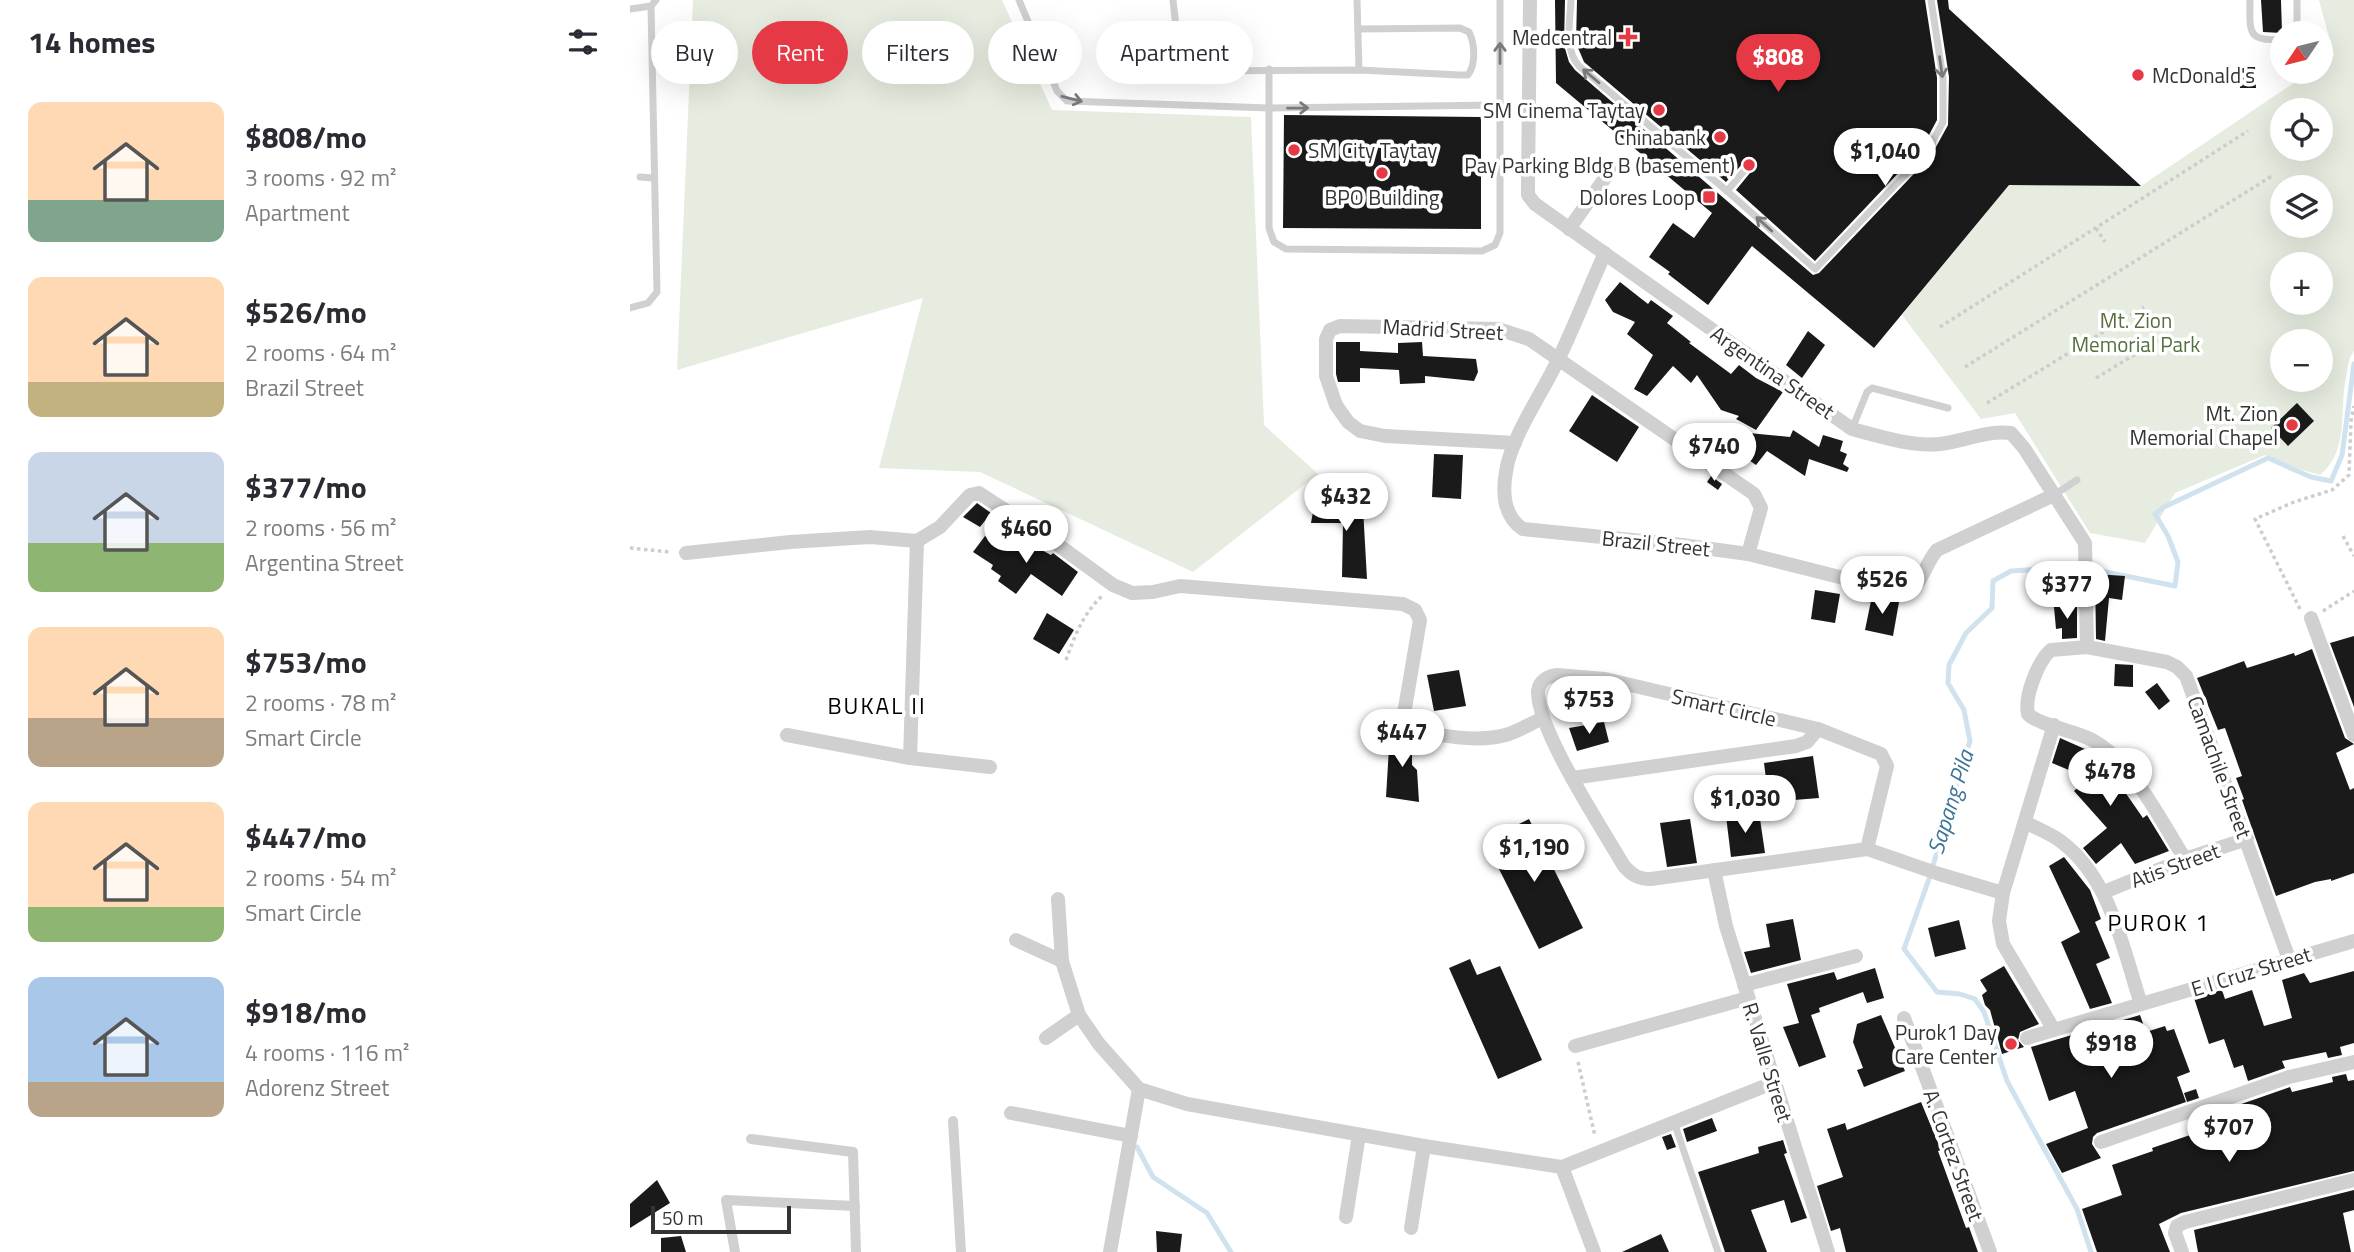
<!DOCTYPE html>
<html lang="en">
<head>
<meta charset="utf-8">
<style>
	body { margin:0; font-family:"Titillium Web",sans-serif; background:#f7f7f7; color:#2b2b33; height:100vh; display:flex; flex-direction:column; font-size:26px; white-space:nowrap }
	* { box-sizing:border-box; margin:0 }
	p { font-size:23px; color:#7c7c81 }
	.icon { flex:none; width:38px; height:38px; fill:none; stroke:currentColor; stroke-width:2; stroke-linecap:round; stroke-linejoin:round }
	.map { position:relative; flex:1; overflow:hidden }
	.details { display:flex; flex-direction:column; background:#fff; width:630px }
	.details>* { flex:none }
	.guide { position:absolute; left:21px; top:21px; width:665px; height:63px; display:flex; gap:14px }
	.needle { width:46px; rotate:235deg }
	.buttons { position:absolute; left:1640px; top:21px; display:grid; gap:14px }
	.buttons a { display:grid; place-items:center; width:63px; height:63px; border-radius:50%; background:#fff; box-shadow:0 7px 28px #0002; font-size:35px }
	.scale { position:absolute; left:21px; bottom:18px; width:140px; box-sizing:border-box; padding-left:7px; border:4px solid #333; border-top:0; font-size:19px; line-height:24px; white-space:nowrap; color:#333; -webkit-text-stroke:5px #fff; paint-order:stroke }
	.price { position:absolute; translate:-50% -60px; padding:0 16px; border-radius:24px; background:#fff; color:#222; font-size:23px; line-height:46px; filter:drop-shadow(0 2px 4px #0008) }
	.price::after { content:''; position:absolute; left:50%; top:42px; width:21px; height:16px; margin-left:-10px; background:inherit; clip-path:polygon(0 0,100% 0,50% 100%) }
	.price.active { background:#e63946; color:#fff }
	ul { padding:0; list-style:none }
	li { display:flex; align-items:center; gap:21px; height:175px; padding:0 28px }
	li span { display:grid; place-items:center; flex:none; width:196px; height:140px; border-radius:14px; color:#555 }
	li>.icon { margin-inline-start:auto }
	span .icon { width:84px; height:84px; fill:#fffc; stroke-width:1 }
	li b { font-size:30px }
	h2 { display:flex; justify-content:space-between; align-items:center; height:84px; padding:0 28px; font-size:30px }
	.pill { padding:0 24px; border-radius:32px; background:#fff; box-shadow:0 7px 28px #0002; font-size:24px; line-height:63px }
	.pill.active { background:#e63946; color:#fff }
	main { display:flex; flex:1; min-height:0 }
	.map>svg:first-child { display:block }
	.green { fill:#e6ecdf; fill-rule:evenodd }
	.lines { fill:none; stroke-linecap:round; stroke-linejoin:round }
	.stream { stroke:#cfe2ee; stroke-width:5 }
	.building { fill:#1a1a1a }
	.path { stroke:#cdcdcd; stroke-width:3.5; stroke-dasharray:3.5 3.5; stroke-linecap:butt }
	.service { stroke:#d0d0d0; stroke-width:7 }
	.pedestrian { stroke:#d0d0d0; stroke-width:10 }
	.minor { stroke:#d0d0d0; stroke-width:14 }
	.oneway { stroke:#7a7a7a }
	.poi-dot { fill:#e63946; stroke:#fff; stroke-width:2.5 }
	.labels { text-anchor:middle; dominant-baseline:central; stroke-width:7; stroke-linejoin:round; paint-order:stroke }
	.poi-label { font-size:21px; fill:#333; stroke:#fff; text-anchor:end }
	.park-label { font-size:21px; fill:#56703f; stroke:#fff }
	.street-label { font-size:21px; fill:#333; stroke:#fff }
	.neighbourhood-label { font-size:23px; letter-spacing:2px; fill:#000; stroke:#fff }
	.water-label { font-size:23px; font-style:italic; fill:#3f7597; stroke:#fff }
</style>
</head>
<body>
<main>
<section class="details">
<h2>14 homes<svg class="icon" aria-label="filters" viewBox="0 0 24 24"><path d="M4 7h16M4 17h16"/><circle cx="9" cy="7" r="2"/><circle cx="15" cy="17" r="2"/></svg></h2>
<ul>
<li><span style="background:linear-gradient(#ffd9b3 70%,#7fa58c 0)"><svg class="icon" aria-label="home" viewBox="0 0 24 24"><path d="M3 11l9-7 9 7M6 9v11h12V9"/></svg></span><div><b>$808/mo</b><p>3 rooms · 92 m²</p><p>Apartment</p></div></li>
<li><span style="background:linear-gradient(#ffd9b3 75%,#c2b280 0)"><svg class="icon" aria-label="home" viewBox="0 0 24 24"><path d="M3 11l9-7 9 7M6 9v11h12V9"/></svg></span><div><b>$526/mo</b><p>2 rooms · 64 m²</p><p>Brazil Street</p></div></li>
<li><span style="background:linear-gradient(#c9d6e8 65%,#8fb573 0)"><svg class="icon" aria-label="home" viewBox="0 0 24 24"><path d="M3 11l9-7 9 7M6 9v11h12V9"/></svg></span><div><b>$377/mo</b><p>2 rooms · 56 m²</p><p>Argentina Street</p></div></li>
<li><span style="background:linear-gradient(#ffd9b3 65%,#b9a48a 0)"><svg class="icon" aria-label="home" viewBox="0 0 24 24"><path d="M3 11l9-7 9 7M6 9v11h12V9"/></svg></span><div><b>$753/mo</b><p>2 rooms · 78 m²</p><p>Smart Circle</p></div></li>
<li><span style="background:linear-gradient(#ffd9b3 75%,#8fb573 0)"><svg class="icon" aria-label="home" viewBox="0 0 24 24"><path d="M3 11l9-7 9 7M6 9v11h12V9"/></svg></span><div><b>$447/mo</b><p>2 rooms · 54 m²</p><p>Smart Circle</p></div></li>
<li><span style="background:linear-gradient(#a9c7e8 75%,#b9a48a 0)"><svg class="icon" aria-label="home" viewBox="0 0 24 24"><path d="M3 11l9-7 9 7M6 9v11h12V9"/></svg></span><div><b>$918/mo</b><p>4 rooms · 116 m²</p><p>Adorenz Street</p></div></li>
</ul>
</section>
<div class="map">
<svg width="1724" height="1252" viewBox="0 0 1724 1252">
	<rect width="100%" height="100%" fill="#fff"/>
	<g class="green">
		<polygon points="63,0 372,0 422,110 621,117 634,425 688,474 563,572 350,472 249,468 293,298 47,370"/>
		<path d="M1689 0H1724V351C1719 358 1718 364 1717 372 1708 409 1721 449 1690 475L1656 465 1635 455 1545 493 1515 543 1460 533 1385 413 1351 419 1272 315 1379 185 1511 186 1680 72H1690L1691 65 1704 55ZM1652 110H1690V149H1652ZM1652 187H1690V226H1652ZM1652 264H1690V303H1652ZM1652 341H1690V380H1652Z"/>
	</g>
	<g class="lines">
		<g class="stream">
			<polyline points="507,1147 523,1177 577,1213 601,1252"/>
			<polyline points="1461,1252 1447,1209 1377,1081 1354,1012 1345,999 1330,994 1307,992 1274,949 1299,879 1340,741 1334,710 1318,683 1319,665 1336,633 1362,608 1363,581 1381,571 1426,568 1466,570 1545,586 1548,562 1538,536 1525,514 1534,507 1638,458 1681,477 1701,481 1712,455 1724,364"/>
		</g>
	</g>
	<g class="building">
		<polygon points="925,0 935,0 934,45 939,62 945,70 1183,275 1189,273 1301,156 1318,125 1319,77 1307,0 1318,0 1319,9 1511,186 1379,185 1244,348 1122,246 1078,305 1038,274 1040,272 1019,257 1043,223 1064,238 1082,213 926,83"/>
		<polygon points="947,0 1295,0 1307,78 1307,120 1292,148 1185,261 1106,190 1124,168 1123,161 1119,159 1115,161 1096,182 954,62 946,43"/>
		<polygon points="1631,0 1651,0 1652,33 1633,32"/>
		<polygon points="1609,67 1625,67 1626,88 1610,88"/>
		<polygon points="654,115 851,117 851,229 653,228"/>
		<polygon points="990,282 1018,304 1021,300 1043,316 1037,323 1061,342 1059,343 1101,374 1109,365 1126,378 1153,392 1126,430 1106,419 1109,416 1091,410 1067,375 1061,383 1043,366 1017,396 1004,389 1023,355 997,334 1005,322 983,312 975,300"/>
		<polygon points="1178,331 1195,345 1172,378 1156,365"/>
		<polygon points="706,342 730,342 730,351 768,353 768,343 792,342 793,356 846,359 848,372 844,381 795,376 795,383 770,384 769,370 730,368 730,382 708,382 706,374"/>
		<polygon points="962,395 1009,427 987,462 939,431"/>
		<polygon points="1667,403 1684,421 1658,446 1641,428"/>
		<polygon points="1163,430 1189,447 1193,435 1213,441 1210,451 1217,454 1213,464 1219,468 1217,472 1179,459 1175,476 1137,451 1126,465 1113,456 1104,468 1092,460 1111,434 1108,432 1160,437"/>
		<polygon points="804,454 833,455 831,499 802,497"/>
		<polygon points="1081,476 1092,484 1088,490 1077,482"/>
		<polygon points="686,495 733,508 737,579 712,577 713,523 681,523"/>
		<polygon points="347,503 361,513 350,527 333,517"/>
		<polygon points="383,535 421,555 423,553 448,572 432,596 401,574 386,594 368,581 371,576 361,569 363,565 343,552 355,536 375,547"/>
		<polygon points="1465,574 1495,576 1492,600 1479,598 1475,641 1466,639"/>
		<polygon points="1185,590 1210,594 1205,623 1181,619"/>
		<polygon points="1242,596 1269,602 1263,636 1235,630"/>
		<polygon points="1447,605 1447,638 1432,639 1432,628 1426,629 1424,607"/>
		<polygon points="417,613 444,630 429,654 403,639"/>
		<polygon points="1724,636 1724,707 1700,643"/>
		<polygon points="1682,649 1715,738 1724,744 1706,753 1720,790 1724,788 1724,873 1701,881 1701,879 1685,882 1646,896 1612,800 1614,799 1606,778 1612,776 1595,728 1588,730 1567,678 1614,661 1617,668 1664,653 1665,656"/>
		<polygon points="1485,664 1503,665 1503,687 1484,686"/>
		<polygon points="829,670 836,706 804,711 797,675"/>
		<polygon points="1527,683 1540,701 1529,710 1515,692"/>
		<polygon points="974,722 979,742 947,751 939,728"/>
		<polygon points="760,731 782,737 782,765 787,770 789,802 756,797"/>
		<polygon points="1430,738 1464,753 1492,783 1490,785 1513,818 1517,815 1539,851 1505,864 1491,843 1466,864 1453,848 1477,828 1444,791 1458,778 1422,763"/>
		<polygon points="1183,756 1189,798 1139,802 1134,763"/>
		<polygon points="1129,812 1135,853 1101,857 1096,816"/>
		<polygon points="899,819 953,928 909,949 855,841"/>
		<polygon points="1060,819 1067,863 1037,867 1030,823"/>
		<polygon points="1434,857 1460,890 1471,919 1465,922 1480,958 1466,964 1482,1003 1460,1009 1431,942 1450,932 1419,866"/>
		<polygon points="1163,919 1171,960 1121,973 1114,952 1140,947 1136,924"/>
		<polygon points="1329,920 1336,949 1305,957 1298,928"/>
		<polygon points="840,959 847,975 870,966 912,1060 868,1079 819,968"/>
		<polygon points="1374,966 1409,1024 1390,1032 1388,1040 1394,1047 1372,1054 1360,1010 1355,1005 1352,995 1357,991 1350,980"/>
		<polygon points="1245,968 1254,998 1237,1003 1233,992 1189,1008 1190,1012 1181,1015 1196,1057 1169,1067 1153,1027 1169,1023 1157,984 1204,972 1207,980"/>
		<polygon points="1724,971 1724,1043 1710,1047 1712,1055 1698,1058 1696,1052 1652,1061 1655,1068 1618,1081 1613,1065 1604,1068 1594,1039 1579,1044 1564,998 1592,990 1595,999 1622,990 1634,1026 1662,1018 1652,980 1674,973 1680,983"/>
		<polygon points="1251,1015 1275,1071 1234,1087 1227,1070 1233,1068 1223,1042 1227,1024"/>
		<polygon points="1510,1015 1516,1032 1535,1026 1537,1031 1544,1029 1560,1072 1547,1077 1556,1102 1467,1133 1463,1137 1462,1144 1471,1158 1432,1173 1416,1144 1458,1128 1445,1091 1419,1101 1401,1047"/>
		<polygon points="1716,1074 1718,1081 1724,1080 1724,1171 1551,1213 1529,1224 1540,1252 1467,1252 1452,1209 1492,1195 1482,1165 1523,1151 1522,1148 1566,1133 1562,1121 1575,1116 1581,1133 1605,1125 1600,1108 1660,1087 1662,1092 1703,1082 1702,1077"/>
		<polygon points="1566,1089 1569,1098 1557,1102 1554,1093"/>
		<polygon points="1291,1102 1311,1150 1308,1151 1336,1228 1339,1227 1348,1252 1216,1252 1210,1228 1201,1231 1187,1186 1213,1177 1197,1129 1215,1123 1217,1130"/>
		<polygon points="1082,1118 1087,1131 1057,1142 1053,1129"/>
		<polygon points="1041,1134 1046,1147 1037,1150 1032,1137"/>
		<polygon points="1153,1140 1157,1153 1154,1154 1177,1218 1161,1223 1154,1200 1121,1210 1137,1252 1095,1252 1068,1172 1129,1153 1128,1147"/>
		<polygon points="27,1180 40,1203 0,1228 0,1204"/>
		<polygon points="1724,1190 1724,1210 1713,1213 1721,1252 1568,1252 1564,1230"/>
		<polygon points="526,1231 552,1234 550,1252 527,1252"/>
		<polygon points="1031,1234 1039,1252 992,1252"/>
		<polygon points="51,1236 56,1252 31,1252 31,1238"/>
	</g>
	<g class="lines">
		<g class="path">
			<polyline points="1466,228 1475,242"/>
			<polyline points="1310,327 1618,131"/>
			<polyline points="1335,367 1642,176"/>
			<polyline points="1466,378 1532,338"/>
			<polyline points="1357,403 1514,307"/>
			<polyline points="1713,536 1724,556"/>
			<polyline points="0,548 40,552"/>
			<polyline points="1670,609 1625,519 1664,502 1702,490 1719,475 1721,421 1724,406"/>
			<polyline points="1693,611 1724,591"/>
			<path d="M436 660C445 635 453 614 472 596"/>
			<polyline points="948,1062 965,1136"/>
		</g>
		<g class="service">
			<polyline points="389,0 427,91 437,101 639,108 871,105"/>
			<path d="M543 0 550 63 553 68 559 71 729 70 830 75H838C846 64 845 44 839 32L830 28 728 29"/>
			<polyline points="727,0 729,70"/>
			<path d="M941 0C940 21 934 50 949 66L1097 191 1185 269 1297 152 1313 122V78L1301 0"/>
			<path d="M1620 0C1620 30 1616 43 1652 39"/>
			<polyline points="0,9 21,6 26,0"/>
			<polyline points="1665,33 1667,24 1667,0"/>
			<polyline points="639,69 639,228 644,242 656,249 852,251 865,245 870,233 870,0"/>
			<polyline points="10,177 24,178"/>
			<polyline points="1097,191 1119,165"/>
			<polyline points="0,308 18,303 27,292 21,6"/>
			<polyline points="1222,429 1237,392 1242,388 1318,408"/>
			<polyline points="1424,495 1447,480"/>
			<polyline points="1044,1122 1088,1252"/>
		</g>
		<g class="pedestrian">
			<polyline points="323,1121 331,1252"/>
			<polyline points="121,1139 223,1152 226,1252"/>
			<polyline points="105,1252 96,1200 225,1206"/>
		</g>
		<g class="minor">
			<path d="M900 0 898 184V195L905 204 1222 429C1248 436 1283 447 1310 444 1335 441 1357 430 1381 433L1394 448 1455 543 1457 647"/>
			<polyline points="939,229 980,171"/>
			<path d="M975 253C959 288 945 325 928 360 913 392 880 439 876 472 872 493 874 517 893 529L1052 545 1118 554 1277 594C1292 584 1295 564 1307 550L1424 495"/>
			<polyline points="885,443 755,436 730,431 718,422 706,405 696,376 696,339 700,330 710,326 868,329 899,339 1124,494 1131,508 1118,554"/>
			<polyline points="56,553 160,542 240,537 287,541"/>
			<polyline points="1681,618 1724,735"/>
			<polyline points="157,735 280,758"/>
			<path d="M360 767 280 758 287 541 310 527 340 495 349 493 424 542 483 585 502 593 523 592 550 586 773 604 785 610 790 620 774 714 777 725C803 737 851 743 879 734 890 730 902 723 913 718"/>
			<polyline points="942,778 1166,746 1177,742 1188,729"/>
			<path d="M1395 822C1406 828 1419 833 1429 840 1481 877 1492 947 1511 1004"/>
			<path d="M1237 849 1257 766 1251 754 1188 729 975 679 927 675C918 676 909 681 908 691 906 728 973 830 994 866 1002 875 1008 879 1021 879L1237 849 1309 874 1373 893"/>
			<path d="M1555 859C1531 821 1502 761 1462 740 1446 731 1408 725 1398 714 1394 697 1408 661 1421 650L1457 647 1537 662 1547 667 1556 676 1659 959"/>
			<polyline points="1084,870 1096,926 1198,1252"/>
			<polyline points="1474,892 1555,859 1617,839"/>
			<polyline points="428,899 432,961 449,1015 469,1044 509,1089 557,1104 794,1146 932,1167 1145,1082"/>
			<polyline points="386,940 432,961"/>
			<polyline points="1114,985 1226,956"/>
			<polyline points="1274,1018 1360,1252"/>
			<polyline points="1424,1030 1373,944 1369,921 1373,893 1424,725"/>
			<polyline points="416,1038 449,1015"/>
			<polyline points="1397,1038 1724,941"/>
			<polyline points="945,1046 1118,998"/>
			<polyline points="381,1113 501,1136"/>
			<polyline points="1471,1142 1659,1077 1724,1062"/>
			<polyline points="932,1167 964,1252"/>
			<polyline points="716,1217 729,1135"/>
			<polyline points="781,1228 794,1146"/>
			<polyline points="480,1252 509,1089"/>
			<polyline points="1552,1252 1545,1233 1547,1226 1555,1222 1724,1180"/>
		</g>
	</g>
	<defs><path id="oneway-shaft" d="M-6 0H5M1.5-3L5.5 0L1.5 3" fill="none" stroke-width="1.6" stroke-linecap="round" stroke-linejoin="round" transform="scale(1.75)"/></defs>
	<g class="oneway">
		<use href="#oneway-shaft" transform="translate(870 53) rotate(-90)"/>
		<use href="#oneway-shaft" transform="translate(1311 67) rotate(82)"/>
		<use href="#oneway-shaft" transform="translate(961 76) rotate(-140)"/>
		<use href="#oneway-shaft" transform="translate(442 99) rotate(14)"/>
		<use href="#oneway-shaft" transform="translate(668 108) rotate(-1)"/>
		<use href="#oneway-shaft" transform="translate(1134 224) rotate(-138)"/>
	</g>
	<g class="poi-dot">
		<path d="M994.5 26.5h7v7h7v7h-7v7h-7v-7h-7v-7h7z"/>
		<circle cx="1508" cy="75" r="7"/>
		<circle cx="1029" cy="110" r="7"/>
		<circle cx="1090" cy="137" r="7"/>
		<circle cx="664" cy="150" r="7"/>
		<circle cx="1119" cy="165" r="7"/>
		<circle cx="752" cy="173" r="7"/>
		<rect x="1072" y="190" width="14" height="14" rx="3.5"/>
		<circle cx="1662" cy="425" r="7"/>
		<circle cx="1381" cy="1044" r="7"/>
	</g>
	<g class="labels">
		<g class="poi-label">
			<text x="982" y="37">Medcentral</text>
			<text x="1522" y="75" text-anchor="start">McDonald's</text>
			<text x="1015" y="110">SM Cinema Taytay</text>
			<text x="1076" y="137">Chinabank</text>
			<text x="678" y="150" text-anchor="start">SM City Taytay</text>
			<text x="1105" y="165">Pay Parking Bldg B (basement)</text>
			<text x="752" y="197" text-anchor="middle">BPO Building</text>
			<text x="1065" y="197">Dolores Loop</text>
			<text x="1648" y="413">Mt. Zion<tspan x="1648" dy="24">Memorial Chapel</tspan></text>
			<text x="1367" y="1032">Purok1 Day<tspan x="1367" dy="24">Care Center</tspan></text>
		</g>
		<g class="park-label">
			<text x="1506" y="320">Mt. Zion<tspan x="1506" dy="24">Memorial Park</tspan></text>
		</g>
		<g class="street-label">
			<text transform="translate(813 329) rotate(3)">Madrid Street</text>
			<text transform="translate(1143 372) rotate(35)">Argentina Street</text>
			<text transform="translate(1026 543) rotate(6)">Brazil Street</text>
			<text transform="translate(1094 707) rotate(13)">Smart Circle</text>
			<text transform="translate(1590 767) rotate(70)">Camachile Street</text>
			<text transform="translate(1545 865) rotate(-20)">Atis Street</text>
			<text transform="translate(1621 971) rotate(-17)">E I Cruz Street</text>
			<text transform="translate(1138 1062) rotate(73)">R. Valle Street</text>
			<text transform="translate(1324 1155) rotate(70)">A. Cortez Street</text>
		</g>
		<g class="neighbourhood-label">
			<text x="247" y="705">BUKAL II</text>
			<text x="1529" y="922">PUROK 1</text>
		</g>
		<g class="water-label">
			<text transform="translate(1320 802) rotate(-73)">Sapang Pila</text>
		</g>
	</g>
</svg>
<div class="buttons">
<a><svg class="needle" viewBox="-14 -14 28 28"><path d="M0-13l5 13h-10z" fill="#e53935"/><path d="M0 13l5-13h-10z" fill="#7c7c81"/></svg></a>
<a><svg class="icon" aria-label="locate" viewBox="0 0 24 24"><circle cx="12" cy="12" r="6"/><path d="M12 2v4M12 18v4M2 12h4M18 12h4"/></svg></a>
<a><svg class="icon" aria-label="layers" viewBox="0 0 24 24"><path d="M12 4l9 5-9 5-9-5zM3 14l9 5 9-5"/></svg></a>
<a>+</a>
<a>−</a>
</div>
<div class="scale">50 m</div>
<b class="price active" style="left:1148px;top:94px">$808</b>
<b class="price" style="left:1255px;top:188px">$1,040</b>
<b class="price" style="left:1084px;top:483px">$740</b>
<b class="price" style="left:716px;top:533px">$432</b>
<b class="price" style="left:396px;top:565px">$460</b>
<b class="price" style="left:1252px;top:616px">$526</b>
<b class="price" style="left:1437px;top:621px">$377</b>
<b class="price" style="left:959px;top:736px">$753</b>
<b class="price" style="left:772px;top:769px">$447</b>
<b class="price" style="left:1480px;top:808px">$478</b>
<b class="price" style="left:1115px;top:835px">$1,030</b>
<b class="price" style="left:904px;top:884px">$1,190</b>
<b class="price" style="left:1481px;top:1080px">$918</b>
<b class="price" style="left:1599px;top:1164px">$707</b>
<div class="guide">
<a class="pill">Buy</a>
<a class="pill active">Rent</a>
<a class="pill">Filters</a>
<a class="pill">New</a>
<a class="pill">Apartment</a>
</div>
</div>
</main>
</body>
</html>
